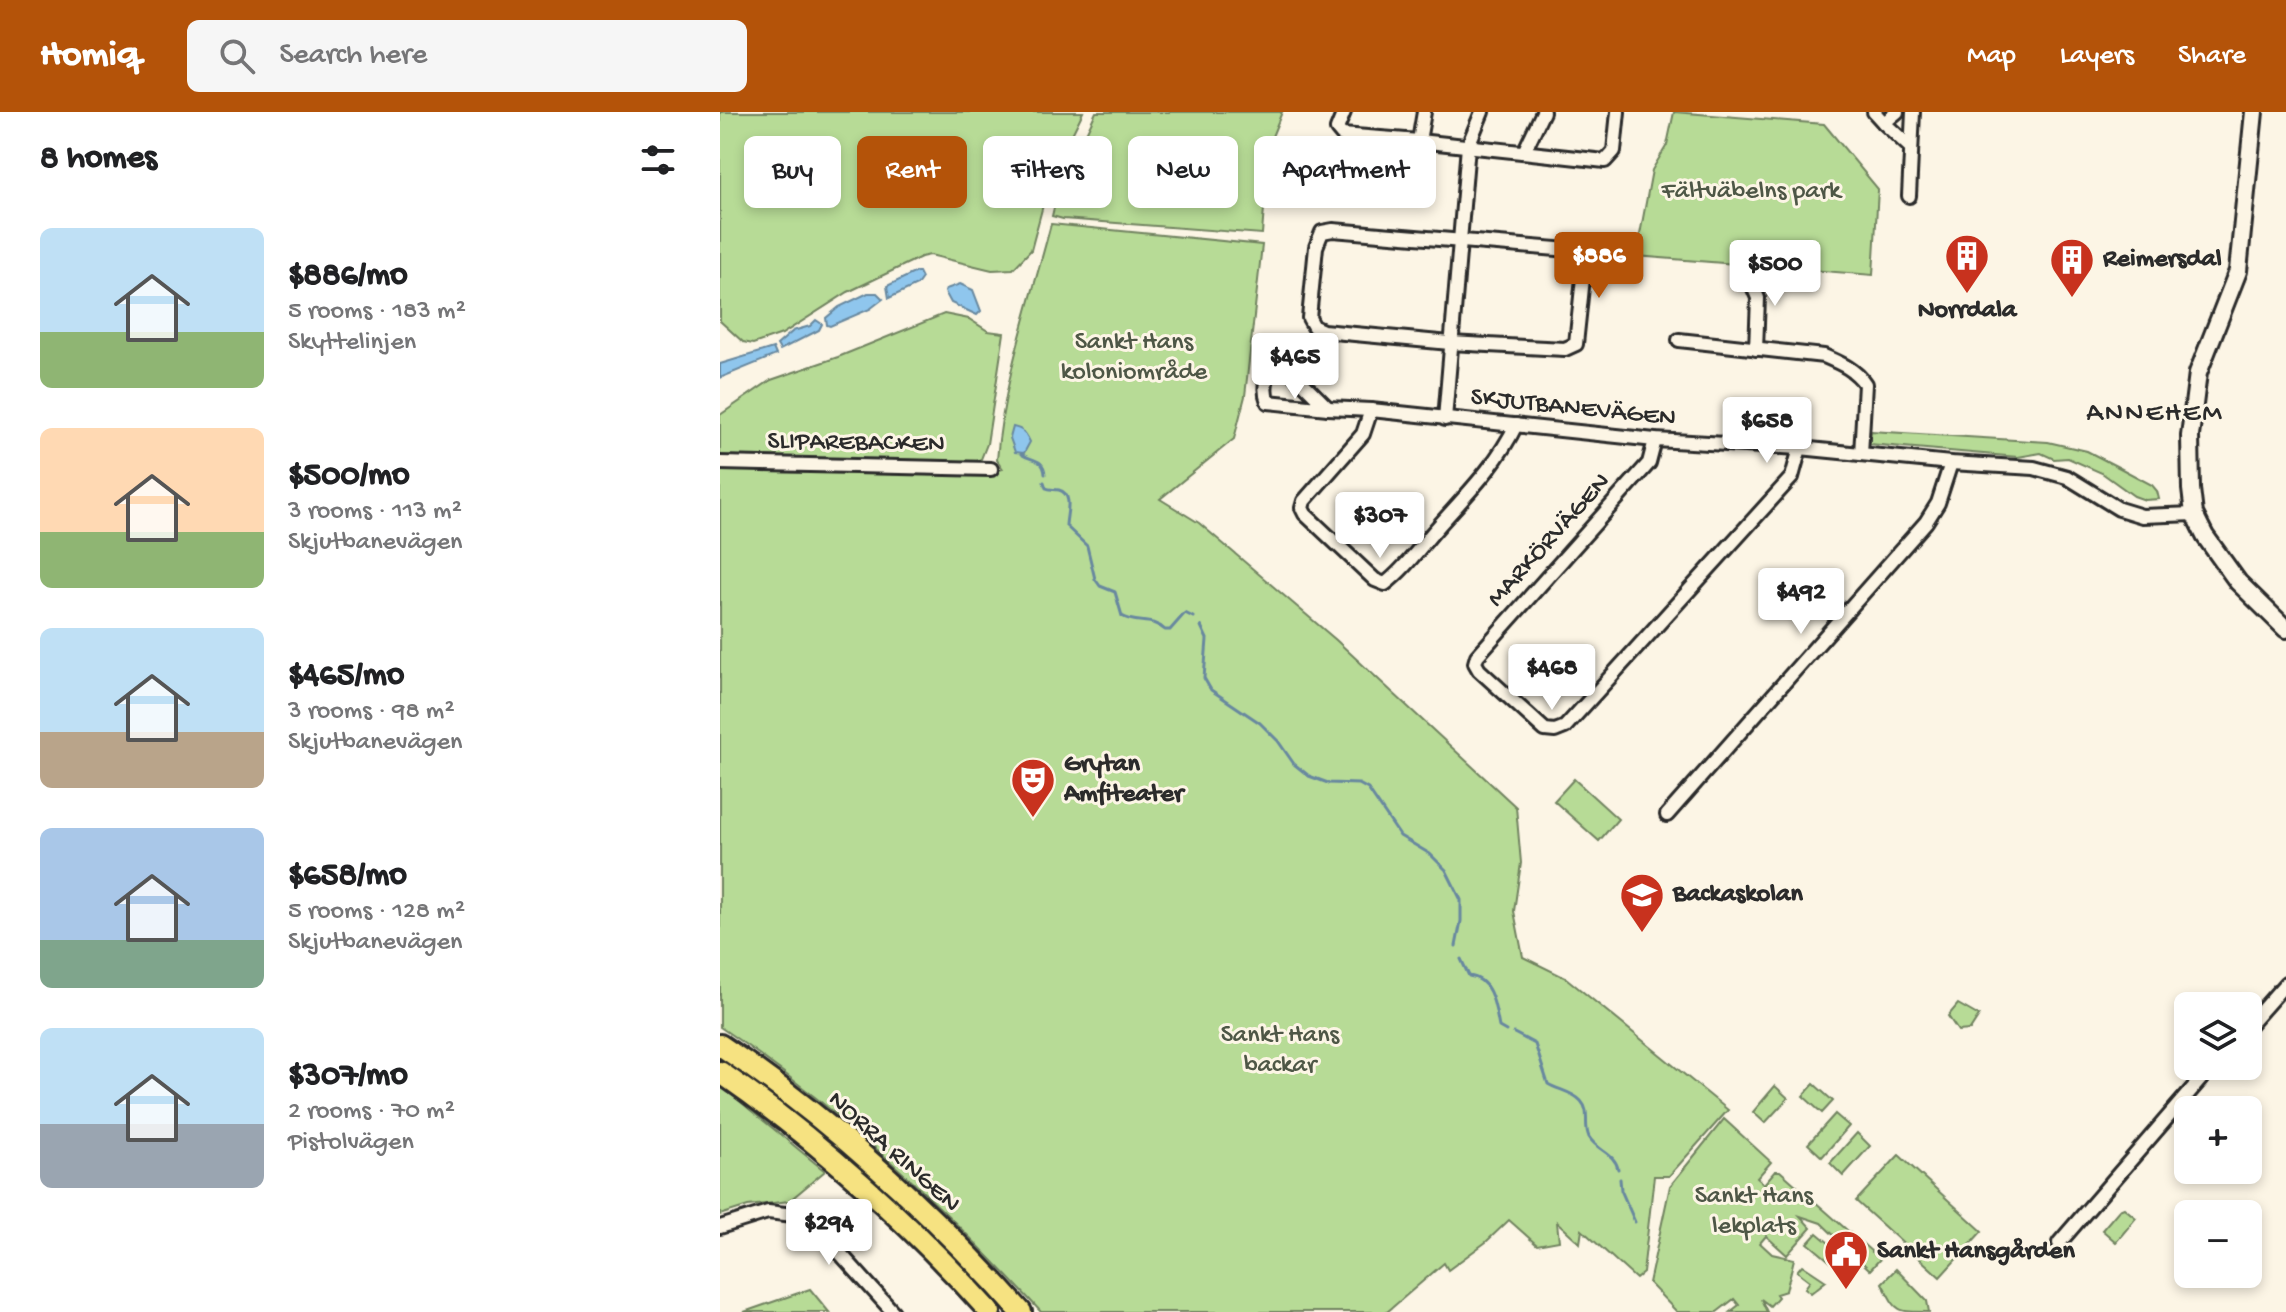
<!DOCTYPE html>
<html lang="en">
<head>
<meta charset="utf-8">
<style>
	body { margin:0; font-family:"Gochi Hand",sans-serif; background:#f6f6f6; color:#202124; height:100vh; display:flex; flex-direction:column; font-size:30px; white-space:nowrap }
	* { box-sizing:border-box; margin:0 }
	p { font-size:26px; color:#757577 }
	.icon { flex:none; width:44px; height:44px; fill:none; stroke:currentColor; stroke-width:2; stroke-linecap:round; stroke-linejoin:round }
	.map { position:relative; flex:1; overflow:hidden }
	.drawer { display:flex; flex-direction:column; background:#fff; width:720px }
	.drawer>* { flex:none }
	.banner { position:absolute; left:24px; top:24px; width:760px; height:72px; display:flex; gap:16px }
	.fabs { position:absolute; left:1454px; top:880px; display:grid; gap:16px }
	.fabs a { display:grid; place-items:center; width:88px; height:88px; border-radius:12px; background:#fff; box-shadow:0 4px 12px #0003; font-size:40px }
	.price { position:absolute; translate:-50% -68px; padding:0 18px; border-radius:8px; background:#fff; color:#222; font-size:26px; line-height:52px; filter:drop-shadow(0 2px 4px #0008) }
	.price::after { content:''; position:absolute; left:50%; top:48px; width:24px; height:18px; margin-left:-12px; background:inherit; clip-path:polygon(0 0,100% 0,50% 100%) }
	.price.on { background:#b45309; color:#fff }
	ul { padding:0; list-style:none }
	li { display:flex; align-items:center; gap:24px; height:200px; padding:0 40px }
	li span { display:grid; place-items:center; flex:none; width:224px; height:160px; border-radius:12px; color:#555 }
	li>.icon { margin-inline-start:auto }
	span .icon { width:96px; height:96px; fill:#fffc; stroke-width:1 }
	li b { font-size:34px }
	h2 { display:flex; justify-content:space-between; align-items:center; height:96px; padding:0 40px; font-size:34px }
	.pill { padding:0 28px; border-radius:12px; background:#fff; box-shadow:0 4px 12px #0003; font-size:28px; line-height:72px }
	.pill.on { background:#b45309; color:#fff }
	header { display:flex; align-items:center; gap:48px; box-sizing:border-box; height:112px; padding:0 40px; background:#b45309; color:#fff }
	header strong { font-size:38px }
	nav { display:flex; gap:44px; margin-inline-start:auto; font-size:28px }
	.search { width:560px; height:72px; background:#f6f6f6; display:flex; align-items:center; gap:20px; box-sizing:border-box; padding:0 28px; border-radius:12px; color:#757577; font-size:30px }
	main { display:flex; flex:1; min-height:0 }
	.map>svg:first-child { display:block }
	.green { fill:#b7db96; stroke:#718360; stroke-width:2 }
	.water { fill:#8fc6ed; stroke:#67889f; stroke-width:2 }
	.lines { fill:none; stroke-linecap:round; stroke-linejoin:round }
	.stream { stroke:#67889f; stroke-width:3 }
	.minor-casing { stroke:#2b2b2b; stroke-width:18 }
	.tertiary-casing { stroke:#2b2b2b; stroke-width:22 }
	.primary-casing { stroke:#2b2b2b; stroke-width:26 }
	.minor { stroke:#fcf5e5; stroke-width:12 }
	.tertiary { stroke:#fcf5e5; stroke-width:16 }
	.primary { stroke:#f6e281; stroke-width:20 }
	.labels { text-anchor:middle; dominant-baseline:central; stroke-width:6; stroke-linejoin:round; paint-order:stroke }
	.park-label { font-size:26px; fill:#4e5746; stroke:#fcf5e5 }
	.poi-label { font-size:26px; font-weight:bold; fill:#2b2b2b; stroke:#fcf5e5; text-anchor:start }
	.street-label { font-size:26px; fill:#2b2b2b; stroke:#fcf5e5 }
	.neighbourhood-label { font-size:28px; letter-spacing:2px; fill:#2b2b2b; stroke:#fcf5e5 }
</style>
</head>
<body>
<header>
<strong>Homiq</strong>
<div class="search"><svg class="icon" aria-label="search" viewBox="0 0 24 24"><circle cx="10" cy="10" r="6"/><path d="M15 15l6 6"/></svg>Search here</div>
<nav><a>Map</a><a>Layers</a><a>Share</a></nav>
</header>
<main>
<section class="drawer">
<h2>8 homes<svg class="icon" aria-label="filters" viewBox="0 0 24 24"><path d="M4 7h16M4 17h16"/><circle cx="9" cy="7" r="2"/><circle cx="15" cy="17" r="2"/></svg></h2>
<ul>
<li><span style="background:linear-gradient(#bfe0f5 65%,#8fb573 0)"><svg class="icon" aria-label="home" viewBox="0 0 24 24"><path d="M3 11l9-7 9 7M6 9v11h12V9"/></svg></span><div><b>$886/mo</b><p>5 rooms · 183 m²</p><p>Skyttelinjen</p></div></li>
<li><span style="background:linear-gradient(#ffd9b3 65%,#8fb573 0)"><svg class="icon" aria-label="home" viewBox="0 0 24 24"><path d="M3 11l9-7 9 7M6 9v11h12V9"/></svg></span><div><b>$500/mo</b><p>3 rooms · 113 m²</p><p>Skjutbanevägen</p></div></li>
<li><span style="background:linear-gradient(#bfe0f5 65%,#b9a48a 0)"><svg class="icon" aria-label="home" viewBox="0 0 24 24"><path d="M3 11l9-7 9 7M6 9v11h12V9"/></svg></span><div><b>$465/mo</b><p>3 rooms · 98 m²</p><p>Skjutbanevägen</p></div></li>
<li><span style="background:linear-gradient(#a9c7e8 70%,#7fa58c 0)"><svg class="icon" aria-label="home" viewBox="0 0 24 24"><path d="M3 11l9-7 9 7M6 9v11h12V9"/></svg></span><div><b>$658/mo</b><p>5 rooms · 128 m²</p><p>Skjutbanevägen</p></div></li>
<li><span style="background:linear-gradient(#bfe0f5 60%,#9aa5b1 0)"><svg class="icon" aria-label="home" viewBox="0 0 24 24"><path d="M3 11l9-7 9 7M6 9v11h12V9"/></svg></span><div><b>$307/mo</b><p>2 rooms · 70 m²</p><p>Pistolvägen</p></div></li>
</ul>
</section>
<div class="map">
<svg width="1566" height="1200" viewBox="0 0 1566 1200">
	<rect width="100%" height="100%" fill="#fcf5e5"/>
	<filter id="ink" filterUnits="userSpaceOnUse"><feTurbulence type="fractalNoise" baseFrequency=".0125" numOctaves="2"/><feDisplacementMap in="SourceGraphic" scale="16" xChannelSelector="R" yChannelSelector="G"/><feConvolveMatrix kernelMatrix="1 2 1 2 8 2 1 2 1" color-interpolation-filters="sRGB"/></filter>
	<g filter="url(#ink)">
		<g class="green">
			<polygon points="0,0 363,0 330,67 311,138 293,157 272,158 210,143 201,145 128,180 62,222 33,232 23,230 0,209"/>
			<polygon points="376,0 562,0 549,32 542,122 343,107 332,104 337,83"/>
			<polygon points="954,0 1104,12 1158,77 1153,163 916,144 932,58 947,33"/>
			<path d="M331 112 542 133 525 284 514 327 440 387 479 411 616 528 796 695 801 751 794 799 803 845 846 866 1008 998 949 1064H934L923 1161 916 1167 862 1118 860 1131 837 1110 839 1129 817 1133 789 1108 766 1130 728 1158 724 1151 667 1200H321C225 1095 119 995 0 915V356L182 362 269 361 283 357 277 348C283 269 311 189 331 112Z"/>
			<polygon points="224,202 249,207 268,219 284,221 267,332 261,347 253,351 0,344 0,303 51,268 118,245"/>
			<polygon points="1151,319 1328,330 1367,339 1400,356 1432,373 1437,379 1439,387 1425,388 1414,384 1382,361 1348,346 1334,347 1321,341 1298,345 1149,332"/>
			<polygon points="854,667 898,707 879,729 834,689"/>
			<polygon points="1238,892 1259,904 1250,918 1238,919 1228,904"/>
			<polygon points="1094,972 1113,989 1102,1001 1083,984"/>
			<polygon points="0,973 100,1055 105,1059 69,1089 28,1094 0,1103"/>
			<polygon points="1055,974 1068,986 1045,1011 1033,1000"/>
			<polygon points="1115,1002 1129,1014 1102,1045 1088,1032"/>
			<polygon points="1004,1007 1051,1050 1037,1066 1044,1072 1055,1059 1060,1059 1160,1147 1150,1158 1101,1111 1080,1104 1091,1116 1067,1143 1046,1124 1040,1131 1052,1142 1074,1147 1066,1179 1056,1182 1058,1185 1050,1194 1041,1187 1047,1200 1010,1200 1019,1193 1014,1187 997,1200 957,1200 929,1171 950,1074"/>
			<polygon points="1137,1021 1150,1034 1123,1064 1110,1051"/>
			<polygon points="1179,1043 1262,1119 1220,1165 1136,1089"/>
			<polygon points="1404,1096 1416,1106 1396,1130 1382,1118 1399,1098"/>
			<polygon points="1097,1121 1121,1141 1112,1151 1088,1131"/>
			<polygon points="1082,1153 1106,1169 1091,1181 1085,1176 1090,1169 1077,1159"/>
			<path d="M1176 1157 1207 1189 1209 1200C1175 1200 1177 1200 1162 1171Z"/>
			<polygon points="90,1177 109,1200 24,1200"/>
		</g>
		<g class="water">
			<polygon points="196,160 199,160 202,166 197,173 169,186 167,174"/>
			<polygon points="240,172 253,178 261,199 257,203 231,191 225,180 226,177"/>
			<polygon points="148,181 157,181 163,187 150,197 110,214 107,213 106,206 119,195"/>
			<polygon points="96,208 102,212 99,218 60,238 57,233 73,219 90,214"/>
			<polygon points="53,236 56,243 0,266 0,252"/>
			<path d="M293 315C303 317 306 321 310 330L304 341 295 340 290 326Z"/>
		</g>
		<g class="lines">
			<g class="stream">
				<path d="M301 342C311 349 324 346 325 362"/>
				<path d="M324 370 326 376C330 378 334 377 339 378 354 382 346 403 346 414L367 434 375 467 380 474 395 480 402 504C417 513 431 505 445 518H450L465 501 473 505"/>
				<polyline points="481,514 487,527 484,566 491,578 540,611 558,629 574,652 589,664 608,671 639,672 648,677 680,724 710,742 726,758 741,788 741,809 736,834"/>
				<path d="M741 847 749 864C773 867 775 896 779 915L786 919"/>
				<path d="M794 921 815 932 828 972C838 978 853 980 861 989 871 1000 863 1012 869 1025 877 1039 895 1041 898 1057"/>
				<polyline points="900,1067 901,1078 915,1110"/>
			</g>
			<g class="minor-casing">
				<g id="minor">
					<polyline points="624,0 617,17 622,23 699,29 885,49 894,39 898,0"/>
					<polyline points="1154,0 1164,11 1177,0"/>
					<polyline points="1164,11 1191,36"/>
					<polyline points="699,29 704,0"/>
					<polyline points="804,40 823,0"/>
					<polyline points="1189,84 1193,0"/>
					<polygon points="613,118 861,139 865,147 856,232 845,237 730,231 603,219 594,215 589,206 596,135 602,120"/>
					<polyline points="1029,165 1038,186 1036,237"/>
					<path d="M959 228 1104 244C1120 251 1135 257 1145 272L1141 342"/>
					<path d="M557 253 570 258 608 296 548 290C543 278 545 260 557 253Z"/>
					<polyline points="608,296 651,298 935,328 1080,336 1231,351 1314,356 1347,365 1399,397 1422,404 1474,402"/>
					<path d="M651 298 643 322 584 389 582 396 585 402 655 468 665 472C685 457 700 435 716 417 745 384 777 353 796 313"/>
					<polyline points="725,307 748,34 762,0"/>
					<polyline points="935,328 929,351 757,544 755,551 759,558 825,618 835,619 845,615 1072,365 1080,336"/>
					<polyline points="0,351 271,357"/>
					<polyline points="947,703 1206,410 1218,391 1231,351"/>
					<polyline points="1528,914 1566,871"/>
					<polyline points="0,1115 48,1100 82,1104 101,1120 173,1200"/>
					<polyline points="1339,1131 1492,954"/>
				</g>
			</g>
			<g class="tertiary-casing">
				<polyline id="tertiary" points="1534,0 1518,159 1478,261 1470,324 1471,377 1474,402 1485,424 1518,470 1566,517"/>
			</g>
			<g class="primary-casing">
				<g id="primary">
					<path d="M0 933C108 1005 215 1103 301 1200"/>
					<path d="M0 960C97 1027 191 1112 270 1200"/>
				</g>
			</g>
			<use href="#minor" class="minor"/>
			<use href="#tertiary" class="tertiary"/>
			<use href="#primary" class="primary"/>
		</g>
	</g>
	<defs>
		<g id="building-pin" transform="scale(2.3)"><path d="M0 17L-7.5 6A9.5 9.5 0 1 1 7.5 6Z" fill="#c8321e" stroke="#fcf5e5"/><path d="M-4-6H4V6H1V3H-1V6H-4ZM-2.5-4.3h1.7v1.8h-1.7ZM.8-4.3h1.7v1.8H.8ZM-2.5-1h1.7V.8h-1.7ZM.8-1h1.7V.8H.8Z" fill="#fff"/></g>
		<g id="theatre-pin" transform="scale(2.3)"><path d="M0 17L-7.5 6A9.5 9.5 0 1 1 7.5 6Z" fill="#c8321e" stroke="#fcf5e5"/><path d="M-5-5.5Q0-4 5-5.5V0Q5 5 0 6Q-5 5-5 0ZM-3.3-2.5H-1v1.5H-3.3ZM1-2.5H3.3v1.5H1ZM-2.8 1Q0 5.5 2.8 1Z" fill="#fff"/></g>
		<g id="school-pin" transform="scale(2.3)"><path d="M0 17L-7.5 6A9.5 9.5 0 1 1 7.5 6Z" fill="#c8321e" stroke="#fcf5e5"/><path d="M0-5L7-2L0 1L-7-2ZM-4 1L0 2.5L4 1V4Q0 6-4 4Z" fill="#fff"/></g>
		<g id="civic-pin" transform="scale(2.3)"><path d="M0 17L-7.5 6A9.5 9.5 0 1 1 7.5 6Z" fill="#c8321e" stroke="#fcf5e5"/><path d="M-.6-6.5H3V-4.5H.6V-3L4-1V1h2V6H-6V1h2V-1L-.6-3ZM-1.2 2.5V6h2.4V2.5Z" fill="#fff"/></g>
	</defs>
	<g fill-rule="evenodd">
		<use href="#building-pin" x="1247" y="144"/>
		<use href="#building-pin" x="1352" y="148"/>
		<use href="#theatre-pin" x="313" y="668"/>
		<use href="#school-pin" x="922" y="783"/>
		<use href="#civic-pin" x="1126" y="1140"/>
	</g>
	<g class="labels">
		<g class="park-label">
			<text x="1031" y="80">Fältväbelns park</text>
			<text x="414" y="231">Sankt Hans<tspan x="414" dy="30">koloniområde</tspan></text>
			<text x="560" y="924">Sankt Hans<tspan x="560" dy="30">backar</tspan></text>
			<text x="1034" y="1085">Sankt Hans<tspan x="1034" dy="30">lekplats</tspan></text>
		</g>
		<g class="poi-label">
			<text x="1383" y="148">Reimersdal</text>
			<text x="1247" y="199" text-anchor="middle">Norrdala</text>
			<text x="344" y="653">Grytan<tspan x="344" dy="30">Amfiteater</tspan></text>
			<text x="953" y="783">Backaskolan</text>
			<text x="1157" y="1140">Sankt Hansgården</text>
		</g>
		<g class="street-label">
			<text transform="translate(853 297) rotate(6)">SKJUTBANEVÄGEN</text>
			<text transform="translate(136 332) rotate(1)">SLIPAREBACKEN</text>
			<text transform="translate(830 429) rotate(-48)">MARKÖRVÄGEN</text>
			<text transform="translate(173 1041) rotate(42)">NORRA RINGEN</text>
		</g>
		<g class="neighbourhood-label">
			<text x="1435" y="302">ANNEHEM</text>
		</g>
	</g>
</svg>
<div class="fabs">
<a><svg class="icon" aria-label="layers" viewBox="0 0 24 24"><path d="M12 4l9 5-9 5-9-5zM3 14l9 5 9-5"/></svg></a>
<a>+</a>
<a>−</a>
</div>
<b class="price on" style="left:879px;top:188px">$886</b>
<b class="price" style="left:1055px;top:196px">$500</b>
<b class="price" style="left:575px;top:289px">$465</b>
<b class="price" style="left:1047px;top:353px">$658</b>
<b class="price" style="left:660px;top:448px">$307</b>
<b class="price" style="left:1081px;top:524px">$492</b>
<b class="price" style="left:832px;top:600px">$468</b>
<b class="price" style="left:109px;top:1155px">$294</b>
<div class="banner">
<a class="pill">Buy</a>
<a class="pill on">Rent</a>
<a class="pill">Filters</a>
<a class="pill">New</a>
<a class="pill">Apartment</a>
</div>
</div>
</main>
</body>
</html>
